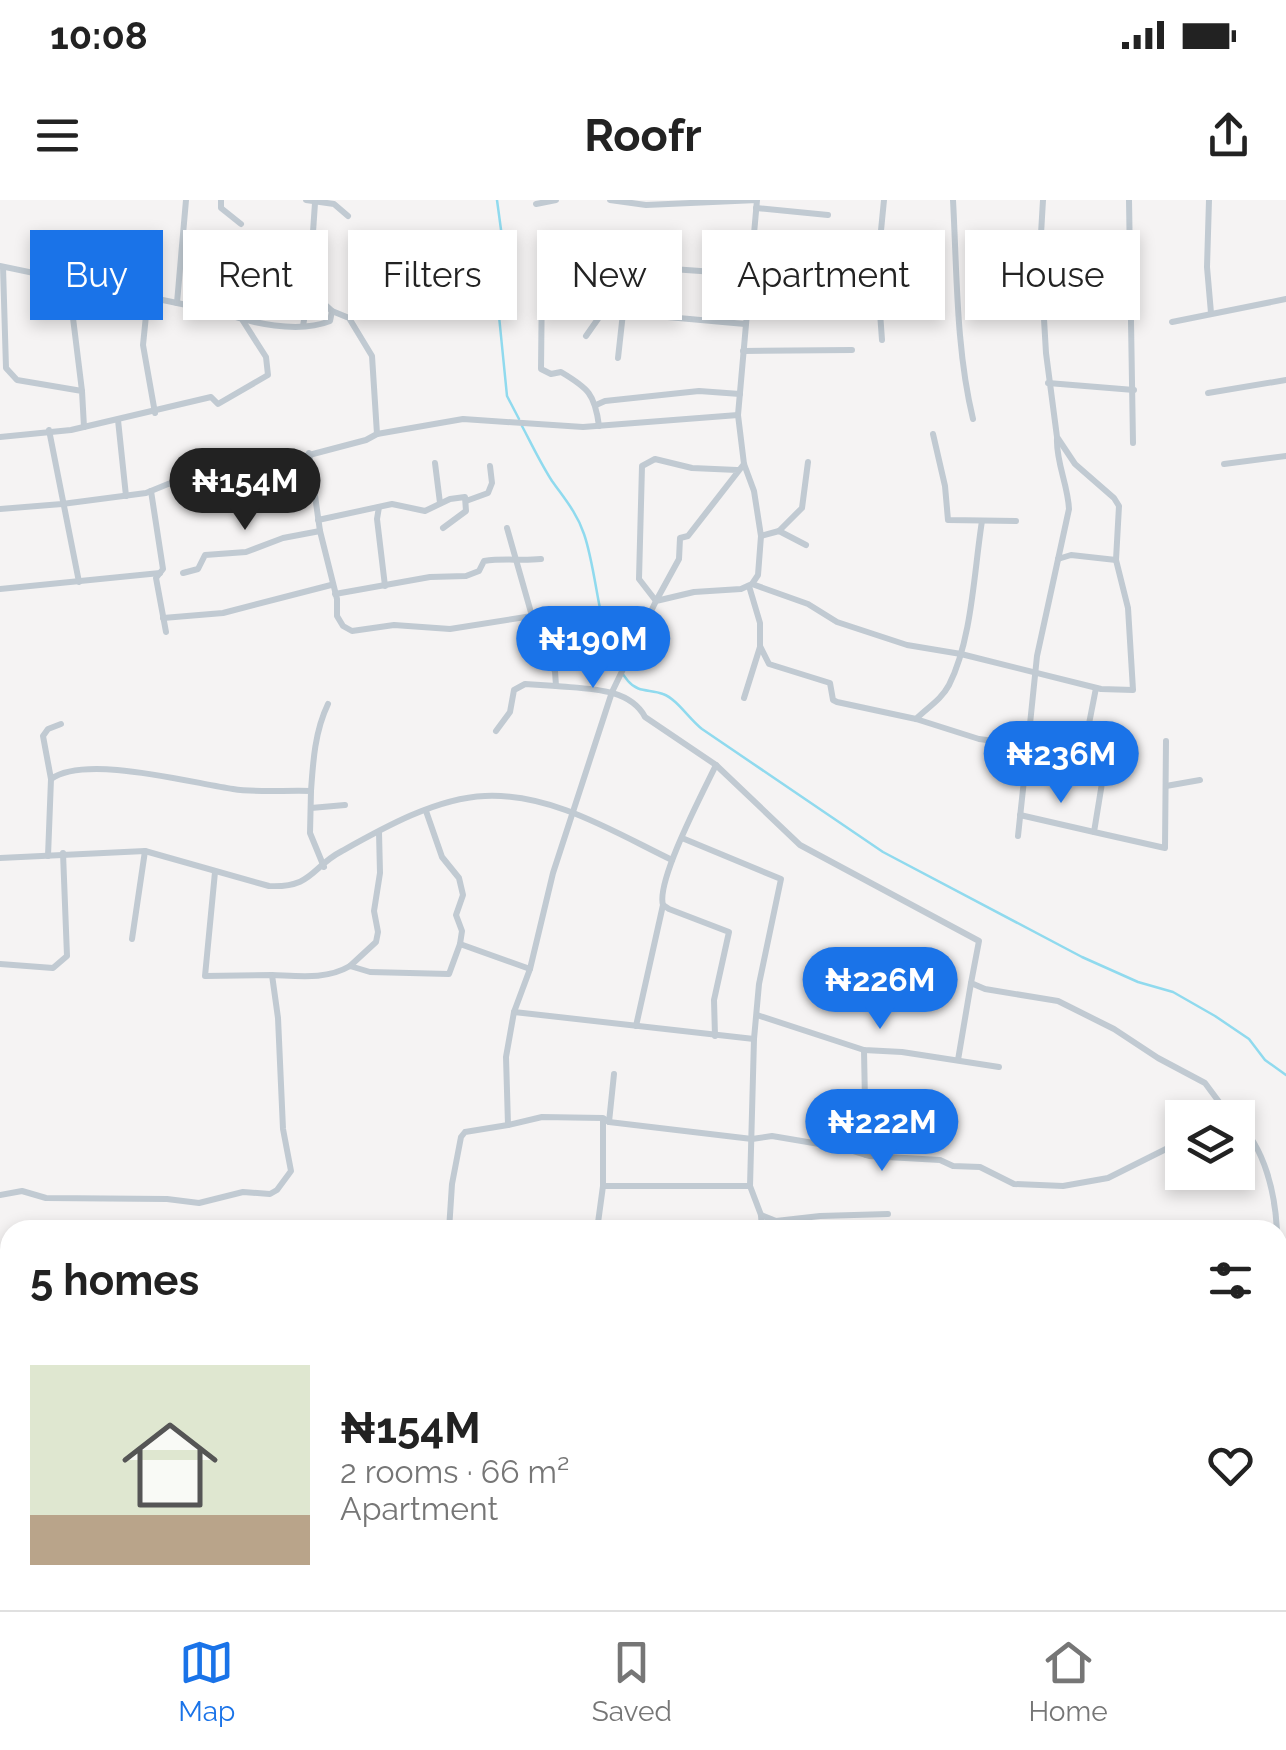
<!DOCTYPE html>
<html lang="en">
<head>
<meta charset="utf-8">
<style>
	body { margin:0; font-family:Raleway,sans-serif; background:#f2f2f2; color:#222; height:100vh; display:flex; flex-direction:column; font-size:38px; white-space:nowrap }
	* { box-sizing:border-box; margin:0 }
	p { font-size:32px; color:#767676 }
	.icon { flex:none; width:55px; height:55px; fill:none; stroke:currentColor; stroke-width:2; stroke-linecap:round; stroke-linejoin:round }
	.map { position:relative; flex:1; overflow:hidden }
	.drawer { position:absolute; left:0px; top:1020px; width:1288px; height:390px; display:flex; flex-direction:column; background:#fff; border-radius:30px 30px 0 0; box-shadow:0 5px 15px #0003 }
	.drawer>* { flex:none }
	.top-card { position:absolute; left:30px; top:30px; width:1228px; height:90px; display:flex; gap:20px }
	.tools { position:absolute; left:1165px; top:900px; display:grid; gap:20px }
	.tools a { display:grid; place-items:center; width:90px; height:90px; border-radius:0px; background:#fff; box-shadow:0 5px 15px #0003; font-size:50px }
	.price { position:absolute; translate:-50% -85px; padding:0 22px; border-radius:35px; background:#1a73e8; color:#fff; font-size:32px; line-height:65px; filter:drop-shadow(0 2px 5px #0008) }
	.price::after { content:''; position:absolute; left:50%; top:60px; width:30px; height:22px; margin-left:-15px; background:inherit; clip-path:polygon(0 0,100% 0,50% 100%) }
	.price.selected { background:#222; color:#fff }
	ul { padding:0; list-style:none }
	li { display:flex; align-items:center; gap:30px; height:250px; padding:0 30px }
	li+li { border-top:2px solid #e0e0e0 }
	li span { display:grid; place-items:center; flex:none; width:280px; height:200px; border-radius:0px; color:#555 }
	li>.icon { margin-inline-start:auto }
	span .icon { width:120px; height:120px; fill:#fffc; stroke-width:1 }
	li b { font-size:42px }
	h2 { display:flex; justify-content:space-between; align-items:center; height:120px; padding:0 30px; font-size:42px }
	.tag { padding:0 35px; border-radius:0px; background:#fff; box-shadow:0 5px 15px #0003; font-size:35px; line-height:90px }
	.tag.selected { background:#1a73e8; color:#fff }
	.status { display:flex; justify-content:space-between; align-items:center; height:70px; padding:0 50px; background:#fff; direction:ltr }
	.status svg { height:28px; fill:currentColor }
	header { display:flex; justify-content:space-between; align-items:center; height:130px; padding:0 30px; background:#fff; font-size:45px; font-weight:700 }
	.tab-bar { display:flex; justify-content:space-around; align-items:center; height:140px; border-top:2px solid #e0e0e0; background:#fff; font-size:28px; color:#767676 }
	.tab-bar a { display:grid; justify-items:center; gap:5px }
	.tab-bar .selected { color:#1a73e8 }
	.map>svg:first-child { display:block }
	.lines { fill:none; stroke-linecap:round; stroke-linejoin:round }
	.stream { stroke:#90daee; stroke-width:2.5 }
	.minor { stroke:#c1cad2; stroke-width:6 }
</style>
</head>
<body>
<div class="status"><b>10:08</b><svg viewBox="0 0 49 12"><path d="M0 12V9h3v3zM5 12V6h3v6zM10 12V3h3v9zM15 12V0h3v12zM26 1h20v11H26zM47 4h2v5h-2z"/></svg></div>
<header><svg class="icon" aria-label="menu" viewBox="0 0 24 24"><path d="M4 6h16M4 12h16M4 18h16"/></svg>Roofr<svg class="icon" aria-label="share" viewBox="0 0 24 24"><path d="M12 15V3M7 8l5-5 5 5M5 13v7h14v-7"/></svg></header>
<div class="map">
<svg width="1286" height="1410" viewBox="0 0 1286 1410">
	<rect width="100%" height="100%" fill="#f5f3f3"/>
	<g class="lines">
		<g class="stream">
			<polyline points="497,0 502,37 496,86 507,196 519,219"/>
			<path d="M522 226C532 245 541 264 552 281 564 298 577 313 584 334 599 377 598 447 628 481 638 493 650 489 663 494 677 499 689 519 702 529L883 652 1082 757 1138 782 1173 792 1215 816 1249 839 1265 860 1286 875"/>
		</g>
		<g class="minor">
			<polyline points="221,0 221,8 241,24"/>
			<polyline points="306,0 334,4 348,16"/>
			<path d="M953 0C957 73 956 149 973 219"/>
			<polyline points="1129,0 1133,243"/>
			<polyline points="1209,0 1207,67 1211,113"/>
			<polyline points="536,4 556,0"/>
			<polyline points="756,8 828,15"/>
			<polyline points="604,57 628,74 672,69 743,74 752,69 839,76 877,71 884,0"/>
			<path d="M0 66 220 112C251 123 298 134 330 121L332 111 349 118 372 156 377 234"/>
			<polyline points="3,67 6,168 17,180 82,191 84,227"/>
			<polyline points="877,71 882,140"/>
			<path d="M582 77 542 78 541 169 551 174 561 172C588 188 595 194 599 226"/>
			<polyline points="75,82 73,118 82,191"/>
			<polyline points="309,90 332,111"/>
			<polyline points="148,96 143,145 155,213"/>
			<polyline points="177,103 186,0"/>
			<polyline points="1172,122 1286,99"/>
			<polyline points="303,126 309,90 315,3"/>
			<polyline points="586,136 600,116 624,98 635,74"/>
			<polyline points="743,151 852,150"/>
			<polyline points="618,158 623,113 745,124"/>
			<polyline points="1048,183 1134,190"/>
			<polyline points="1208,193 1286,180"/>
			<polyline points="596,205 605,201 699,191 740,194"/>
			<polyline points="118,220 126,296"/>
			<polyline points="49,230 79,382"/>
			<polyline points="933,234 945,286 948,320 1016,321"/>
			<polyline points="0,237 71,230 211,197 218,204 268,175 266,157 243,121"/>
			<path d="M1057 239C1056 262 1068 285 1069 309L1037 456 1030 524 1046 531 1086 539 1102 583 1094 632 1165 648 1166 541"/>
			<path d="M309 253 320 331 337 399V416L343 426 352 431 394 425 450 429 532 416 541 452 555 471 556 486C586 489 629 487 645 517L716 565 800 645 979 741 971 783 985 789 1058 801 1114 829 1158 858 1205 883 1231 918"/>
			<polyline points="435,263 440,303"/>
			<polyline points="1224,264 1286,256"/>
			<polyline points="737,270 692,268 655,259 642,266 639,379 656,401 679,359 680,338 688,336 744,264"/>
			<polyline points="151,291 163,369 156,378 166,432"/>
			<polyline points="466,301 488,293 492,283 490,266"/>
			<polyline points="379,307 377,319 385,386"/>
			<polyline points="0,309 62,304 146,293 168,284 256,269 366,240 377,234 463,219 583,227 738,215"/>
			<polyline points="318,320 392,304 425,311 450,299 465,297 466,311 443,328"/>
			<polyline points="507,328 532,416"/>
			<polyline points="779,331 802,308 808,262"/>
			<polyline points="761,336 779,331 806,345"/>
			<polyline points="1058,359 1071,355 1116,360"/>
			<polyline points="183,373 198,369 205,355 246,352 283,338 320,331"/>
			<polyline points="752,384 808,404 837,422 907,445 961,454 1101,489 1133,490 1128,408 1116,360 1119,306 1114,298 1075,264 1057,237 1046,153 1040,51 1043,0"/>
			<polyline points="749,386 760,423 760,446 769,464 830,483 833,500 837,502 916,519 979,539 1026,545 1095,564 1124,567"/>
			<polyline points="0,389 160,373"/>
			<path d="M335 394 430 377 466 376 479 371 484 361C504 358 521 361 541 359"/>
			<polyline points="163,418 223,413 331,385"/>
			<polyline points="744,498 760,447"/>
			<path d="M916 519C928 507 941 500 949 485 972 440 974 371 982 321"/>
			<polyline points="496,531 510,512 514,490 525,484 556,486"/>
			<polyline points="1074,556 1086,539 1096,488"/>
			<polyline points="51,579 43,536 48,529 61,524"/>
			<polyline points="1166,586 1200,580"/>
			<path d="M311 591C313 561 315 531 328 504"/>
			<polyline points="311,608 345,605"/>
			<polyline points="1020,615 1094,632"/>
			<polyline points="1018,636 1030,524"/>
			<polyline points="682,638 781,679 759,784 754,839"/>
			<path d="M48 656 51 579C86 554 191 583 233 589 258 593 285 590 311 591L310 633 324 667"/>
			<path d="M0 658 145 651 269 686C313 688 311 667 342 651 383 628 436 598 485 596 552 593 614 632 672 660"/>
			<polyline points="132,739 145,651"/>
			<polyline points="460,744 530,769"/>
			<polyline points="0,764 53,768 67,756 63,653"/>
			<polyline points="350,766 376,742 378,732 374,711 380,673 379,632"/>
			<path d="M272 775C299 776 326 780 350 766L370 772 449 774 460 744 462 731 456 715 463 695 459 678 442 657 426 611"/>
			<polyline points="514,812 754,839 750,986 761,1015 762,1030"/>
			<polyline points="757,815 864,850 902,852 999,867"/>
			<polyline points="636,826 663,705"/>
			<path d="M715 836 714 800 729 732 669 709 663 705C656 681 703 592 716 565"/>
			<polyline points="864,850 866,955"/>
			<polyline points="958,860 971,783"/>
			<polyline points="609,922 614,874"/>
			<path d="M1238 922C1265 949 1275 993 1277 1030"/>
			<polyline points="508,925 542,917 603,918 609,922 752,939 772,936 843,948 869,956 940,960 953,966 980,967 1014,984 1063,986 1108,978 1182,941"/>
			<polyline points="603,986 750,986"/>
			<polyline points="0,995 22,991 46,998 167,999 199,1003 243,992 270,994 277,990 291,971 283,929 278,818 272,775 205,776 215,672"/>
			<polyline points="761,1015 776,1021 820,1016 888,1014"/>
			<polyline points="449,1030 452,984 461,937 465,932 508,925 506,857 514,812 530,769 553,673 612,492 656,401 694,392 741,389 752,384 758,375 761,336 754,291 744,264 738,215 757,0 646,5 610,0"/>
			<polyline points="597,1030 603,986 603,920"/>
			<polyline points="1278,1034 1279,1046 1286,1046"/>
			<polyline points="0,1095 10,1094"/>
			<polyline points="0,1231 10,1231"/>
			<polyline points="0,1280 10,1305"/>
			<polyline points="1278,1331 1286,1332"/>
			<polyline points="0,1398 10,1394"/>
			<polyline points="262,1400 265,1410"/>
			<polyline points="333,1400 333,1402"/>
			<polyline points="503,1400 503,1410"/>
			<polyline points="725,1400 726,1410"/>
			<polyline points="800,1400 802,1410"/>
			<polyline points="847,1400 850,1410"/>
			<polyline points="904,1400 906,1410"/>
			<polyline points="1076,1400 1082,1410"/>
			<polyline points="1096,1400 1096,1410"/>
			<polyline points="1190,1400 1235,1403 1235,1400"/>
			<polyline points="647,1410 670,1400"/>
			<polyline points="984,1410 982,1403 996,1400"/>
		</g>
	</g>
</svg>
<div class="tools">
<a><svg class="icon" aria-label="layers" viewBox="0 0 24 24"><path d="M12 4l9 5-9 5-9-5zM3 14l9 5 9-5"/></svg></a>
</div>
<b class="price selected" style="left:245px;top:333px">₦154M</b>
<b class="price" style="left:593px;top:491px">₦190M</b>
<b class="price" style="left:1061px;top:606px">₦236M</b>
<b class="price" style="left:880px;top:832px">₦226M</b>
<b class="price" style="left:882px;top:974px">₦222M</b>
<div class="top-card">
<a class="tag selected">Buy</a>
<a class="tag">Rent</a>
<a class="tag">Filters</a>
<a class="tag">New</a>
<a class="tag">Apartment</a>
<a class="tag">House</a>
</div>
<section class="drawer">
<h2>5 homes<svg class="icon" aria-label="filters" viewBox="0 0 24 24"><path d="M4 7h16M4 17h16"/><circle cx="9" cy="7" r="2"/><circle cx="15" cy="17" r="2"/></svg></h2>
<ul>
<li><span style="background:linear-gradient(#dfe7d0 75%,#b9a48a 0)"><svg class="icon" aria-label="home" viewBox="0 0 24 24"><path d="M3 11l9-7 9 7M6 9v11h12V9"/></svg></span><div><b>₦154M</b><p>2 rooms · 66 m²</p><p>Apartment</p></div><svg class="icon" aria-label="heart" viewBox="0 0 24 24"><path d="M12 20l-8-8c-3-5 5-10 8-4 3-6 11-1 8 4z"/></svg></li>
</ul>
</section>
</div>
<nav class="tab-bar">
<a class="selected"><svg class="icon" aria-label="map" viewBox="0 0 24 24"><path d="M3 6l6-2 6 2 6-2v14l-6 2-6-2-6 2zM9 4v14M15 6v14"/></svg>Map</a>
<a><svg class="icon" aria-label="saved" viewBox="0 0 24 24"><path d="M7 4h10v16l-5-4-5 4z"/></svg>Saved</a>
<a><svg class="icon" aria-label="home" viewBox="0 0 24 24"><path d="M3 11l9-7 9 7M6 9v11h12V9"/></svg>Home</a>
</nav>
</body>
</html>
